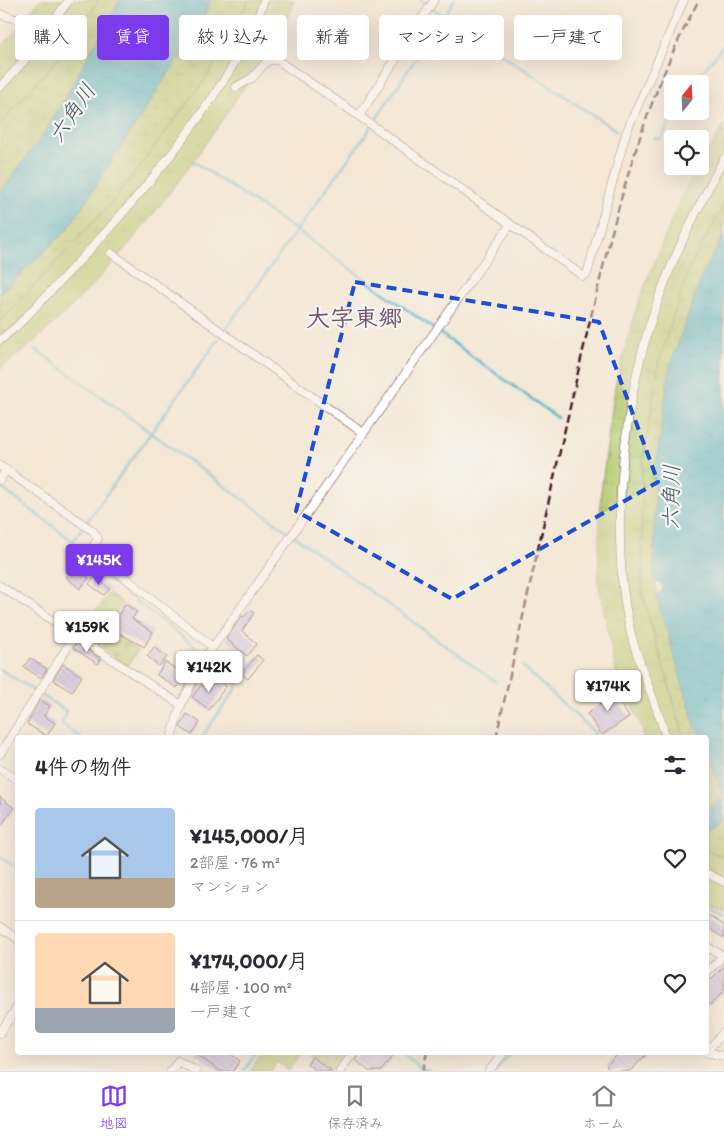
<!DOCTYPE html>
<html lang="ja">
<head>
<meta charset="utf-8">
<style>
	body { margin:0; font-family:Itim,"Klee One",sans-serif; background:#f7f7f7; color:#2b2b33; height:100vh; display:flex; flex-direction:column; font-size:19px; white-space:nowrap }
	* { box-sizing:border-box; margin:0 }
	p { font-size:16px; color:#7c7c81 }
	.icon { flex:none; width:28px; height:28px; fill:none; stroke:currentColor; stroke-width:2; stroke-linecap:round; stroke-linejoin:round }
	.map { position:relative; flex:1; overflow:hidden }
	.side { position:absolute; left:15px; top:735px; width:694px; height:320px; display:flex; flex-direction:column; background:#fff; border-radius:5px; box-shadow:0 5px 20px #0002 }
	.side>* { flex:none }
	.top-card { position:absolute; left:15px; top:15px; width:695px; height:45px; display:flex; gap:10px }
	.needle { width:32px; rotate:18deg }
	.controls { position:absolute; left:664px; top:75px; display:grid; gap:10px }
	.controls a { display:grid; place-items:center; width:45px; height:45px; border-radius:5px; background:#fff; box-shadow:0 5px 20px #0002; font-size:25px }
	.price { position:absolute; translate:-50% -42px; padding:0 11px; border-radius:5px; background:#fff; color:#222; font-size:16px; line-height:32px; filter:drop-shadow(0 1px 2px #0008) }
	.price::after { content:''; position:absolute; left:50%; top:30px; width:15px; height:11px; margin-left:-8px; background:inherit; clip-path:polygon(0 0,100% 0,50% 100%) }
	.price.selected { background:#7c3aed; color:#fff }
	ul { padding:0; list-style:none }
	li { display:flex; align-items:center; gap:15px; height:125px; padding:0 20px }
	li+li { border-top:1px solid #e1e1e2 }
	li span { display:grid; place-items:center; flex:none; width:140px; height:100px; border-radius:5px; color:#555 }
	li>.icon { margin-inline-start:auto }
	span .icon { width:60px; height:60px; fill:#fffc; stroke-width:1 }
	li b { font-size:21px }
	h2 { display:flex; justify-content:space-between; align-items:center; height:60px; padding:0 20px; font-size:21px }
	.tag { padding:0 18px; border-radius:5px; background:#fff; box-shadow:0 5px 20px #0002; font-size:18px; line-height:45px }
	.tag.selected { background:#7c3aed; color:#fff }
	.tab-bar { display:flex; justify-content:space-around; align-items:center; height:70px; border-top:1px solid #e1e1e2; background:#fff; font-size:14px; color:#7c7c81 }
	.tab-bar a { display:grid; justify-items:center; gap:2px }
	.tab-bar .selected { color:#7c3aed }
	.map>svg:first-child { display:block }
	.grass { fill:url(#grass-tufts); stroke:#80744c }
	.wetland { fill:url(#wetland-marsh); stroke:#80744c }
	.cemetery { fill:url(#cemetery-stones); stroke:#80744c }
	.green { fill:#b5ca6e; stroke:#80744c }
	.water { fill:url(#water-ripples); stroke:#4b687b }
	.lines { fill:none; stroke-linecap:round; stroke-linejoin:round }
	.stream { stroke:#4cb2cb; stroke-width:2.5 }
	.building { fill:url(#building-back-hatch) }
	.street-casing { stroke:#643d45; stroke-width:9 }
	.street { stroke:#fff; stroke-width:8 }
	.rail { stroke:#4a1f2b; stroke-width:2.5; stroke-dasharray:8 4; stroke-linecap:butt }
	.marked { fill:none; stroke:#1d4ed8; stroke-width:4; stroke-dasharray:10 6; stroke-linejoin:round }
	.labels { text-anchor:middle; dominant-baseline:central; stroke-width:4.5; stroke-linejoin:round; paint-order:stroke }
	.water-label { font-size:22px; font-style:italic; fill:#4b5a6b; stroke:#f6f6f2 }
	.quarter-label { font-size:24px; font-weight:bold; fill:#72516e; stroke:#f6f6f2 }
</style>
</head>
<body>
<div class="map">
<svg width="724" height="1071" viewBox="0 0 724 1071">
	<defs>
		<pattern id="grass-tufts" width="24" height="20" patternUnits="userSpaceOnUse" patternTransform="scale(1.25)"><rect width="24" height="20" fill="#b5ca6e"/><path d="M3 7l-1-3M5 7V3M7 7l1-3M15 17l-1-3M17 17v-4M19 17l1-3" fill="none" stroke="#9dad5f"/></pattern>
		<pattern id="wetland-marsh" width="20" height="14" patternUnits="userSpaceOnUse" patternTransform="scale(1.25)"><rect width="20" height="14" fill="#b5ca6e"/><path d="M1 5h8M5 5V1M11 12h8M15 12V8" fill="none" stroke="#9dad5f"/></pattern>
		<pattern id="cemetery-stones" width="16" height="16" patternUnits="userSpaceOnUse" patternTransform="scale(1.25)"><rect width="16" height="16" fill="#b5ca6e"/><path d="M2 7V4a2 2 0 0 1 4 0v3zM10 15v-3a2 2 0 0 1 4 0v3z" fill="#9dad5f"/></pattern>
		<pattern id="water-ripples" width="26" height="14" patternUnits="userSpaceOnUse" patternTransform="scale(1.25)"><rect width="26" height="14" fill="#4cb2cb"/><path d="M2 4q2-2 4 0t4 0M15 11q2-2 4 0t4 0" fill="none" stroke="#4190a5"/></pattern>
		<pattern id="building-back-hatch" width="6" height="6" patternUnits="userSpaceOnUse" patternTransform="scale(1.25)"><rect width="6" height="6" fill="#bbaeea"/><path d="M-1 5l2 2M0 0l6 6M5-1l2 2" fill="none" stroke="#9a8dbe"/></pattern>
	</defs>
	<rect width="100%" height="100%" fill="#f6f6f2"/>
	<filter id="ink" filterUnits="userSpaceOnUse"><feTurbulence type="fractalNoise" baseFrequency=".02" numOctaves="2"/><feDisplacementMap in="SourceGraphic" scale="10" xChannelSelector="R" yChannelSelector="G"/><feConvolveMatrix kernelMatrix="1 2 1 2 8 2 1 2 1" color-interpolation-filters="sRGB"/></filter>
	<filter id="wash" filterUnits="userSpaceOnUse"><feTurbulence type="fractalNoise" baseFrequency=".0096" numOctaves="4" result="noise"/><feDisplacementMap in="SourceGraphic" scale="20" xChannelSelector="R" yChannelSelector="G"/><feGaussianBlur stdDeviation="1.12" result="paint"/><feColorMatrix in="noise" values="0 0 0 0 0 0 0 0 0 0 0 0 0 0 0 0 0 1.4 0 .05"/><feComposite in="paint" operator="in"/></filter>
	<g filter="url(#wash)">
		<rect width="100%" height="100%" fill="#f4e8d6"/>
		<g class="grass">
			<polygon points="39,0 99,0 70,45 0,124 0,48 24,22"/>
			<path d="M249 0H294C288 25 258 67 243 89 176 189 97 296 0 369V322L115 199 207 77Z"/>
			<polygon points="724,125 724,205 689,269 642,593 684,737 643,738 643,729 616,671 598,581 601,492 615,387 637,306 681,197"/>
			<polygon points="706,849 724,858 724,910 706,903"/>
		</g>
		<g class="wetland">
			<polygon points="99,0 120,0 48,128 0,193 0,124 70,45"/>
			<polygon points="211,0 249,0 207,77 115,199 0,322 0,293 67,230 201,23"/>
			<polygon points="724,205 724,234 702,276 670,367 655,472 656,595 700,737 684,737 642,593 642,470 659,361 689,269"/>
			<polygon points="706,752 724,797 706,810"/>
			<polygon points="724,821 724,858 706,849 706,830"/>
		</g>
		<g class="cemetery">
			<polygon points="109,593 123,603 105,627 138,651 127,666 80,633"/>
			<polygon points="309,1053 338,1053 344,1058 335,1071"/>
		</g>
		<polygon class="green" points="263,1053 263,1052 301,1053 288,1070 277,1062 270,1071 250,1071"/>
		<g class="water">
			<polygon points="120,0 211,0 201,23 67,230 0,293 0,193 48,128"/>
			<polygon points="724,234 724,797 706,752 706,738 700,737 695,725 656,595 662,592 663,585 654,580 655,472 670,367 702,276"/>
			<polygon points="724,798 724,821 706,830 706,810"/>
		</g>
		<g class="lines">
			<g class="stream">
				<polyline points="420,0 617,131"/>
				<polyline points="692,84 724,45"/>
				<polyline points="654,138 661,139 676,111"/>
				<polyline points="194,162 296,230 558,418"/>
				<polyline points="35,349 496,682"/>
				<polyline points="0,487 73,541 89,564 235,678 237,687 201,738"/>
				<polyline points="73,541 367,133 454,0"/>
				<polyline points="522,666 595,733 591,738"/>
				<polyline points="0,669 66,711 62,724 81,738"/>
				<polyline points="0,857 18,869"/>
				<polyline points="706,906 724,914"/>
				<polyline points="179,1052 183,1055 182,1060"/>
				<polyline points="402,1052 419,1067 429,1071"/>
				<polyline points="244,1071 258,1052"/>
				<polyline points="495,1071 511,1052"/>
			</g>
		</g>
		<g id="blocks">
			<g class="building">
				<polygon points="74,566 89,578 80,589 66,577"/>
				<polygon points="95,577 110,589 104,595 89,584"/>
				<polygon points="125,604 137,612 132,619 153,632 144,647 110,628"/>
				<polygon points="250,610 254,613 242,631 257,644 247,656 226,639 242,616 244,617"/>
				<polygon points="77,643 101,659 98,664 73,648"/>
				<polygon points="154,647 167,657 159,666 147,656"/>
				<polygon points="257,655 263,660 248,679 241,674"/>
				<polygon points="30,658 47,669 41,678 24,667"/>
				<polygon points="165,662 185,675 177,688 157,675"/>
				<polygon points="63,664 82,676 72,692 53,680"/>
				<polygon points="215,677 226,686 209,710 192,697 202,685 206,688"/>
				<polygon points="607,684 629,717 602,735 587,714 604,702 597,691"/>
				<polygon points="40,700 50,706 44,716 55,723 47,736 27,724"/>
				<polygon points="187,714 200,722 192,735 180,727"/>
				<polygon points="0,797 14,808 0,827"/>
				<polygon points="706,914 724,925 724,938 706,927"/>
				<polygon points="724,966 724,991 710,1005 706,1001 706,984"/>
				<polygon points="193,1052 228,1052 240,1061 233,1071 220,1071"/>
				<polygon points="362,1052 396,1052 381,1071 369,1071 355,1060"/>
				<polygon points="620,1052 649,1052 630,1071 610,1071 606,1066"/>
				<polygon points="312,1057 332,1071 317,1071 307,1064"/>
			</g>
		</g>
	</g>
	<g filter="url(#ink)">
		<use href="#blocks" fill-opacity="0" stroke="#643d45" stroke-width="1"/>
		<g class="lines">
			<g class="street-casing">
				<g id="street">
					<polyline points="434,0 359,116 583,276 587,274 626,133 684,0"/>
					<polyline points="0,14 21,21"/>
					<polyline points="0,87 23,62 69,0"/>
					<polyline points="236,87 252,78 268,60 277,60 359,116"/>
					<polyline points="111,253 363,433"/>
					<path d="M0 340 17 326C84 257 151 187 206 107 229 73 251 39 264 0"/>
					<polyline points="0,466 93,531 98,538 91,551 213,647"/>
					<polyline points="0,480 6,470"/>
					<polyline points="0,586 181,705"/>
					<polyline points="171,738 181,705 205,656 211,650 510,225"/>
					<path d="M666 738C656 701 639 667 630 630 608 531 624 390 660 295 677 248 700 203 724 159"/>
					<polyline points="0,754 75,635"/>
					<polyline points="0,769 18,780"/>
					<polyline points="706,873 724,882"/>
					<polyline points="0,927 18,939"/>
					<polyline points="706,946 723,956 706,973"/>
					<polyline points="0,1033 18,1006"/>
					<polyline points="706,1052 724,1032"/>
					<polyline points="706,1052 724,1056"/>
					<polyline points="171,1071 178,1061 196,1071"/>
					<polyline points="340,1071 354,1052"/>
					<polyline points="489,1071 504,1052"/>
				</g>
			</g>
			<use href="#street" class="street"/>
			<g class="rail">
				<path d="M496 738C525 607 554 476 584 346 612 228 640 107 699 0"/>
				<polyline points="423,1071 427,1052"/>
			</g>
		</g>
	</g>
	<path d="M0 0H724V1071H0ZM355 282 599 322 658 482 452 599 296 511Z" fill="#f4e8d6" fill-opacity=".55" fill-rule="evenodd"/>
	<path class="marked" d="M355 282 599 322 658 482 452 599 296 511Z"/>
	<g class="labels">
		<g class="water-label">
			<text transform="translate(72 113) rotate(-56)">六角川</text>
			<text transform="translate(671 497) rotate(-89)">六角川</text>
		</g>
		<g class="quarter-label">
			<text x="354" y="317">大字東郷</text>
		</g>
	</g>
</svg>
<div class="controls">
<a><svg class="needle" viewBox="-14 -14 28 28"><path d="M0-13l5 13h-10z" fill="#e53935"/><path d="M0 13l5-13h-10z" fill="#7c7c81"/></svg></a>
<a><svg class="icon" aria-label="locate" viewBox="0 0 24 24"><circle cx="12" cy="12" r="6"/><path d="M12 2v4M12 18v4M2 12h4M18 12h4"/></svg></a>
</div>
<b class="price selected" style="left:99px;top:586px">¥145K</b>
<b class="price" style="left:87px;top:653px">¥159K</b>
<b class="price" style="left:209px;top:693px">¥142K</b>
<b class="price" style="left:608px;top:712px">¥174K</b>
<div class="top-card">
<a class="tag">購入</a>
<a class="tag selected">賃貸</a>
<a class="tag">絞り込み</a>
<a class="tag">新着</a>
<a class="tag">マンション</a>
<a class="tag">一戸建て</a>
</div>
<section class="side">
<h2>4件の物件<svg class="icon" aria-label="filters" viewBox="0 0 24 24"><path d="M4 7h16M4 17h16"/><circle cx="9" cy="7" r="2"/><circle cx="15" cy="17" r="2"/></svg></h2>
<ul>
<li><span style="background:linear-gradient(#a9c7e8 70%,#b9a48a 0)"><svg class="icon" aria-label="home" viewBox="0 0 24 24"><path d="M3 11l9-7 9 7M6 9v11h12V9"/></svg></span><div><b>¥145,000/月</b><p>2部屋 · 76 m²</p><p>マンション</p></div><svg class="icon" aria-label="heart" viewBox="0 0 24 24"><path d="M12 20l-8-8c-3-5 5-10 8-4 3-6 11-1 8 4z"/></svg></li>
<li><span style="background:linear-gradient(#ffd9b3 75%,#9aa5b1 0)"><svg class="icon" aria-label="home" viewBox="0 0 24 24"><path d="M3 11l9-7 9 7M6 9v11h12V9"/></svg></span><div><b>¥174,000/月</b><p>4部屋 · 100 m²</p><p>一戸建て</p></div><svg class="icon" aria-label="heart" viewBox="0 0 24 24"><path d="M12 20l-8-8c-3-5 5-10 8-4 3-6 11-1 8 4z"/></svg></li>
</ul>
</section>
</div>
<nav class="tab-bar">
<a class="selected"><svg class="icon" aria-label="map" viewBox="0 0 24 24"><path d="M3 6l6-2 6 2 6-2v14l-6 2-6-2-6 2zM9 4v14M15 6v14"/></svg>地図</a>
<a><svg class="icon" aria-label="saved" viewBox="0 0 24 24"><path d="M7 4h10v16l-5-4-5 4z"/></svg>保存済み</a>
<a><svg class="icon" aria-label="home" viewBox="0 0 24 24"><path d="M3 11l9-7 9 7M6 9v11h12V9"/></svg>ホーム</a>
</nav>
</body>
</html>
